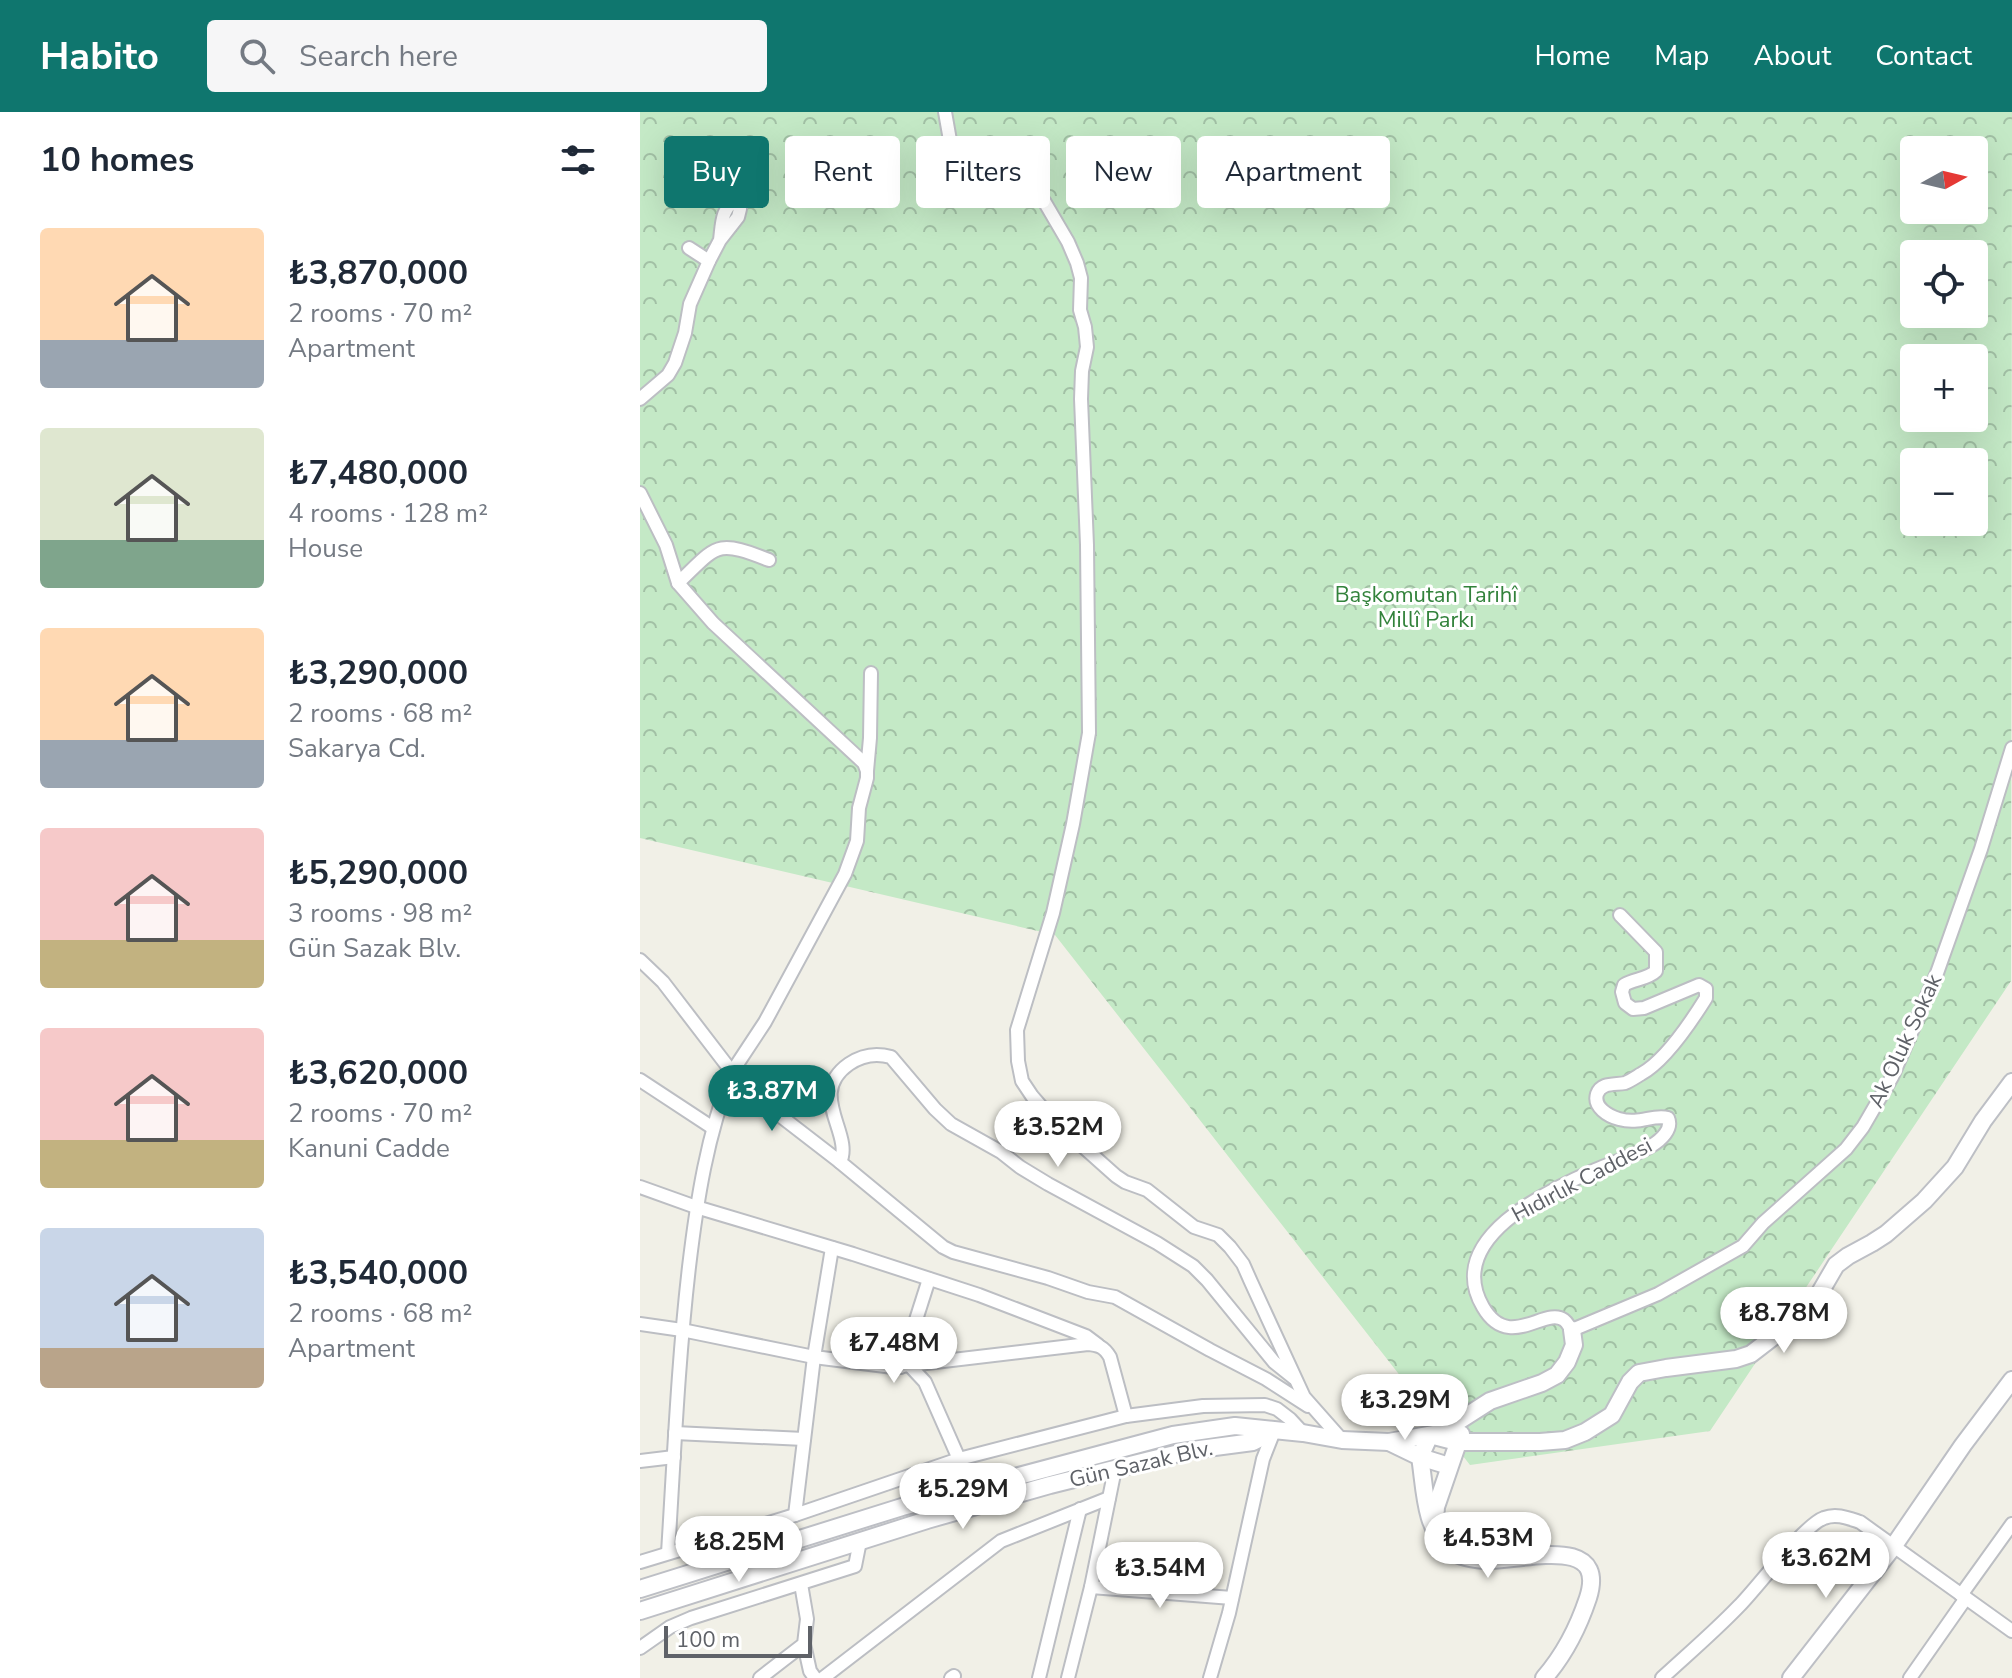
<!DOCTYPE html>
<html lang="en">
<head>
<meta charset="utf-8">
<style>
	body { margin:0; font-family:"Nunito Sans",sans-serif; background:#f6f6f7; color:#1f2937; height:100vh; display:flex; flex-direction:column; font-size:30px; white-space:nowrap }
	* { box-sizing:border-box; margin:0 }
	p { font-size:26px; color:#747a83 }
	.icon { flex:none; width:44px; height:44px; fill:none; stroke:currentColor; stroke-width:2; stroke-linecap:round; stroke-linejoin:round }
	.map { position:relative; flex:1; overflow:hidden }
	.sheet { display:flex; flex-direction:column; background:#fff; width:640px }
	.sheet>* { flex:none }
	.guide { position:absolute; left:24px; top:24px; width:760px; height:72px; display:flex; gap:16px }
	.needle { width:52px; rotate:82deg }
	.tools { position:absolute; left:1260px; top:24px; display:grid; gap:16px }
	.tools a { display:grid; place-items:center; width:88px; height:88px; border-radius:8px; background:#fff; box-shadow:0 8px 32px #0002; font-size:40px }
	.scale { position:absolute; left:24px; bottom:20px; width:148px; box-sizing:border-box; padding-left:8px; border:4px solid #5f6268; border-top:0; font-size:22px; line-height:28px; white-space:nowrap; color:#5f6268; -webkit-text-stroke:6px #fff; paint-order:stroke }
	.price { position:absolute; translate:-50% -68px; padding:0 18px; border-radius:28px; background:#fff; color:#222; font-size:26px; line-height:52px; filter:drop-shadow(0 2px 4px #0008) }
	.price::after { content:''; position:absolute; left:50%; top:48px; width:24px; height:18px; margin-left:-12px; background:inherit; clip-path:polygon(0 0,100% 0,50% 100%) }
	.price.on { background:#0f766e; color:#fff }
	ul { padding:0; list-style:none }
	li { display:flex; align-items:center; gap:24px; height:200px; padding:0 40px }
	li span { display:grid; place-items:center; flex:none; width:224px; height:160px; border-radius:8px; color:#555 }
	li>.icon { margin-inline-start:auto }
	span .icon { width:96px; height:96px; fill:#fffc; stroke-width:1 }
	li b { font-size:34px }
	h2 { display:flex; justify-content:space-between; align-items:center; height:96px; padding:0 40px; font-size:34px }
	.chip { padding:0 28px; border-radius:8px; background:#fff; box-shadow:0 8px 32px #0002; font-size:28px; line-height:72px }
	.chip.on { background:#0f766e; color:#fff }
	header { display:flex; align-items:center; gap:48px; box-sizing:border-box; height:112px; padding:0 40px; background:#0f766e; color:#fff }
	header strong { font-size:38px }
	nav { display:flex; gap:44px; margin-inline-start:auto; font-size:28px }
	.search { width:560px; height:72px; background:#f6f6f7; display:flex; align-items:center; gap:20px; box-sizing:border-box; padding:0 28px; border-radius:8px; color:#747a83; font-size:30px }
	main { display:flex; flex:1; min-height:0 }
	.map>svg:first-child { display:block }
	.park { fill:url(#park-crowns); fill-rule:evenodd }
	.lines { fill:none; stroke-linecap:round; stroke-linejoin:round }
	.street-casing { stroke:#bcbec3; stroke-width:16 }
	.secondary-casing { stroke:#bdbfc5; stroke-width:20 }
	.street { stroke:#fff; stroke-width:12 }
	.secondary { stroke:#fff; stroke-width:16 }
	.labels { text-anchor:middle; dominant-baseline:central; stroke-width:6; stroke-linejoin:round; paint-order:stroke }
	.park-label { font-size:22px; fill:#32823b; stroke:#fff }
	.street-label { font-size:22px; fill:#5f6268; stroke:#fff }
</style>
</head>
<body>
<header>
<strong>Habito</strong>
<div class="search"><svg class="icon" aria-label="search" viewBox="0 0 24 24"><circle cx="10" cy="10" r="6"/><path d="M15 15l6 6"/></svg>Search here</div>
<nav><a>Home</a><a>Map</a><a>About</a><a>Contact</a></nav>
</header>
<main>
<section class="sheet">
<h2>10 homes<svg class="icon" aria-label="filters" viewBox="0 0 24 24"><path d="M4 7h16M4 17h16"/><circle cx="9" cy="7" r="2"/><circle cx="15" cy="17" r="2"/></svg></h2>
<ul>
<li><span style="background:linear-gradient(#ffd9b3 70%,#9aa5b1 0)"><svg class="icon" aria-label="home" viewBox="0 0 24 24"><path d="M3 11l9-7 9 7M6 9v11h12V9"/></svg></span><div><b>₺3,870,000</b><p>2 rooms · 70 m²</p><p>Apartment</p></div></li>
<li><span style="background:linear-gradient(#dfe7d0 70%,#7fa58c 0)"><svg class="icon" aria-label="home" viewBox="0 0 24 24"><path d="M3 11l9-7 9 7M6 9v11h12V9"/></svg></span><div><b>₺7,480,000</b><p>4 rooms · 128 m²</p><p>House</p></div></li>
<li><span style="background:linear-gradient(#ffd9b3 70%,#9aa5b1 0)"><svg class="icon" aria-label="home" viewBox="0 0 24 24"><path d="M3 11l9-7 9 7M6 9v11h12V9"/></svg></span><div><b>₺3,290,000</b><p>2 rooms · 68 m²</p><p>Sakarya Cd.</p></div></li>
<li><span style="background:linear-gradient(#f6c9c9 70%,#c2b280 0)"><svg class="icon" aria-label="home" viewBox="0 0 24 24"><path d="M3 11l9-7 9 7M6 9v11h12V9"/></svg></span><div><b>₺5,290,000</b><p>3 rooms · 98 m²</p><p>Gün Sazak Blv.</p></div></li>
<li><span style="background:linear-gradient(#f6c9c9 70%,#c2b280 0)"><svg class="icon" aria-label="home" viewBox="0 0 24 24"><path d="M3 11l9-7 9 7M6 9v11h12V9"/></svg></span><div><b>₺3,620,000</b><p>2 rooms · 70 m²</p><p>Kanuni Cadde</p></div></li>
<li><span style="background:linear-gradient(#c9d6e8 75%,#b9a48a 0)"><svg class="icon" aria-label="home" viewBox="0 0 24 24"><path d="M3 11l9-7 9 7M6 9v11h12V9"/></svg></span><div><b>₺3,540,000</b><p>2 rooms · 68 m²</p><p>Apartment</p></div></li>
</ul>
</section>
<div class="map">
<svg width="1372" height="1566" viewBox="0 0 1372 1566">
	<defs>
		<pattern id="park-crowns" width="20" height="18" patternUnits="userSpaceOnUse" patternTransform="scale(2)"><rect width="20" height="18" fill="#c4e9c6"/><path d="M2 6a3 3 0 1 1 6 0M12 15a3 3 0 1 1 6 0" fill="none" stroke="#a2c0a5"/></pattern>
	</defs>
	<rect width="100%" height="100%" fill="#f1f0e7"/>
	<path class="park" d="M0 0H1372L1371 869 1070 1319 830 1353 415 823 0 726ZM1274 38H1334V98H1274ZM1274 142H1334V202H1274ZM1274 246H1334V306H1274ZM1274 350H1334V410H1274Z"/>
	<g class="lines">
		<g class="street-casing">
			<g id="street">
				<polyline points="305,0 311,34 323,51 332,57 358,63 378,71 404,89 428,130 437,151 441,166 440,198 445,215 447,235 442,259 441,287 447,433 449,621 433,712 413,801 377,918 378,949 382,969 392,984 411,1006 476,1064 485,1070 507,1078 554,1115 578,1123 590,1135 603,1152 611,1170 664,1285 702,1328"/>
				<polyline points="49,136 69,149"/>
				<path d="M0 287 28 263 35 251 45 221 50 192 69 149 80 128 98 105 100 97 99 89 97 88C81 95 82 113 80 128"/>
				<polyline points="0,381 26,433 38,471 73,511 224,651 227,659 227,666 219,696 217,729 205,762 125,910 92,960 143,1006 200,1050"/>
				<path d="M38 471C78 433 75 427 129 448"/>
				<polyline points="227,659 230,626 231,561"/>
				<path d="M980 803 1016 840V859C1008 867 994 867 984 873L982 880 985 891 993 897 1004 896 1059 873 1066 877V886C1051 910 1025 949 1001 962 996 965 990 969 985 971 975 973 961 970 957 982 953 995 968 1004 979 1007 1000 1013 1012 1002 1028 1006 1033 1017 1021 1028 1011 1034 995 1044 973 1050 955 1058 907 1079 803 1127 843 1195 869 1240 905 1194 924 1208 928 1211 929 1215 932 1218L1018 1182 1103 1134 1123 1111 1206 1037 1223 1015 1252 965 1297 861 1341 737 1372 636"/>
				<path d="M0 848 23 870 92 960C67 1023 57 1088 49 1155 38 1250 34 1346 28 1441"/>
				<polyline points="0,968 73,1016"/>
				<polyline points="0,1075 56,1095 213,1142 339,1183 446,1224 458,1233"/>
				<path d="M0 1212 42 1218 174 1245 253 1255 448 1232C459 1233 464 1235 470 1245L486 1304"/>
				<polyline points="261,1255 289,1167"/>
				<polyline points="271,1255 285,1270 319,1347"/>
				<path d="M654 1266 634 1250 567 1168 553 1154 517 1131 408 1072 380 1055 361 1040 311 1012 295 997 251 945C237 941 222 943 209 952 166 982 214 1022 200 1050L303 1135 313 1140 408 1166 448 1180 475 1185 570 1238 626 1267 668 1294"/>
				<polyline points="35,1321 164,1327"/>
				<polyline points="0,1349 34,1345"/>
				<polyline points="155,1403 174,1245 192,1136"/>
				<polyline points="0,1450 155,1403 319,1347 486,1304 563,1294 625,1293 637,1297 650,1307 663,1321"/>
				<polyline points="451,1475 592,1486"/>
				<polyline points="1321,1483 1372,1412"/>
				<polyline points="164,1532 170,1559 175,1566"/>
				<polyline points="0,1536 30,1515 51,1506 215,1454 220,1429"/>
				<polyline points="120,1566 164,1532 167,1507 161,1472"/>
				<polyline points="183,1566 361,1429 469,1386"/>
				<polyline points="311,1566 314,1564"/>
				<polyline points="399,1566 440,1397"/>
				<polyline points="428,1566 451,1475 475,1357"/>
				<polyline points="570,1566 589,1501 623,1347 634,1319"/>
				<path d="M1022 1566C1048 1542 1074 1520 1099 1494 1117 1476 1164 1413 1184 1406 1196 1401 1208 1406 1220 1410L1372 1519"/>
				<polyline points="1270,1566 1326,1486"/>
			</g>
		</g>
		<g class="secondary-casing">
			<g id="secondary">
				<path d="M749 1330 780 1345C785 1375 784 1416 809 1437 817 1444 833 1447 844 1448 878 1450 969 1420 948 1486 938 1516 925 1542 904 1566"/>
				<polyline points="809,1354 780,1345 790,1323 817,1330 900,1330 925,1328 945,1320 972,1303 990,1270 999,1261 1026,1256 1096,1247 1111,1242 1171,1196 1196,1153 1208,1144 1232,1131 1246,1122 1284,1089 1315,1055 1343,1009 1372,970"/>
				<polyline points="795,1410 796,1395 821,1322"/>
				<polyline points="0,1477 262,1395 533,1323 595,1314 663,1321 702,1328 749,1330 800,1321 850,1289 902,1271 917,1263 927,1250 934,1233 932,1218"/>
				<polyline points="0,1499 287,1408 410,1373 510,1348 552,1338 613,1330 634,1319"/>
				<polyline points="1151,1566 1253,1435 1323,1333 1372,1268"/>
			</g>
		</g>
		<use href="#street" class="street"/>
		<use href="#secondary" class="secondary"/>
	</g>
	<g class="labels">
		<g class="park-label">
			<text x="786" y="483">Başkomutan Tarihî<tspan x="786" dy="25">Millî Parkı</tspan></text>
		</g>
		<g class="street-label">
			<text transform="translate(1265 929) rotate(-65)">Ak Oluk Sokak</text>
			<text transform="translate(942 1068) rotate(-28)">Hıdırlık Caddesi</text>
			<text transform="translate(501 1352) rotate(-13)">Gün Sazak Blv.</text>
		</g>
	</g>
</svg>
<div class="tools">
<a><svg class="needle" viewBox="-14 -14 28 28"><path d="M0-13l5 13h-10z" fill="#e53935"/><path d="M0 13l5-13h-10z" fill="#747a83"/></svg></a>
<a><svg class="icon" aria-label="locate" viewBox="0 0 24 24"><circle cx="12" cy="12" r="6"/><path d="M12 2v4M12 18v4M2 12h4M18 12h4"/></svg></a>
<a>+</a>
<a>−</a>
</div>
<div class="scale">100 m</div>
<b class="price on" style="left:132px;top:1021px">₺3.87M</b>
<b class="price" style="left:418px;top:1057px">₺3.52M</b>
<b class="price" style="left:1144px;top:1243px">₺8.78M</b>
<b class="price" style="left:254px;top:1273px">₺7.48M</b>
<b class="price" style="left:765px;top:1330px">₺3.29M</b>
<b class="price" style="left:323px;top:1419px">₺5.29M</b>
<b class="price" style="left:848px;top:1468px">₺4.53M</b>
<b class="price" style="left:99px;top:1472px">₺8.25M</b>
<b class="price" style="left:1186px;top:1488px">₺3.62M</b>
<b class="price" style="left:520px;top:1498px">₺3.54M</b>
<div class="guide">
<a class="chip on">Buy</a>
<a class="chip">Rent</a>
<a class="chip">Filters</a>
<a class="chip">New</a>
<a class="chip">Apartment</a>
</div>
</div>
</main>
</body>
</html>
